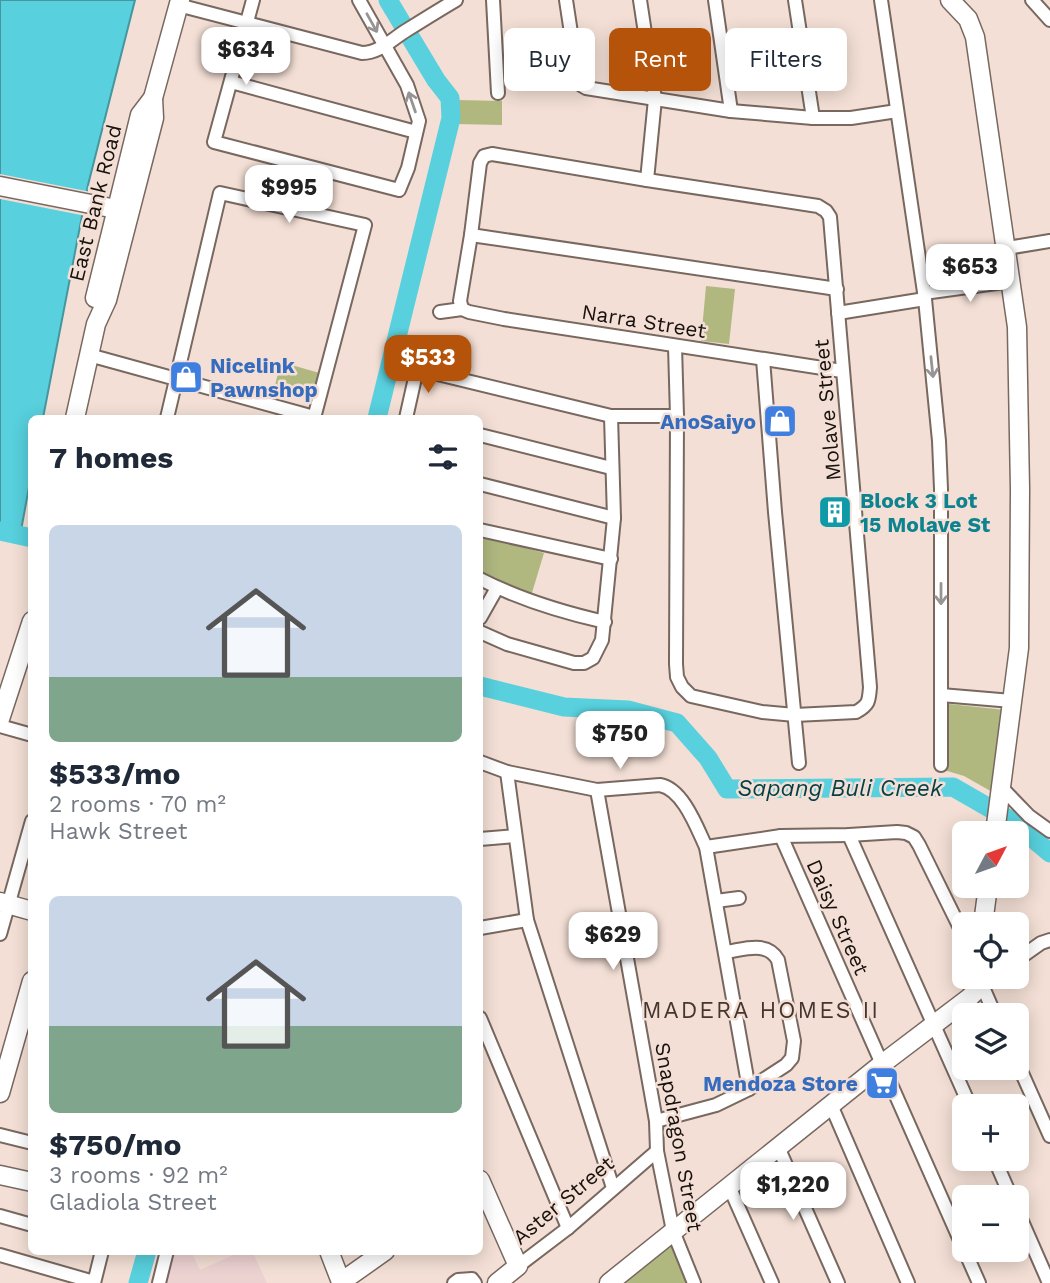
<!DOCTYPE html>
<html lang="en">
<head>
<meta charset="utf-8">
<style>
	body { margin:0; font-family:"Work Sans",sans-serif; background:#f6f6f7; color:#1f2937; height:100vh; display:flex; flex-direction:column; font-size:26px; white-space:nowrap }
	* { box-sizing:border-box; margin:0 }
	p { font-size:23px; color:#747a83 }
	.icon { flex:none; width:38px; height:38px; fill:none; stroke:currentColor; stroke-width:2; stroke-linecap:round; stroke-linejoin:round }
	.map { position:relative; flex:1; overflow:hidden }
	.sheet { position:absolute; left:28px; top:415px; width:455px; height:840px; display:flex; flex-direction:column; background:#fff; border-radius:10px; box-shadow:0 4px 18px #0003 }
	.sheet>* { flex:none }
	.top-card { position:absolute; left:504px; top:28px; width:441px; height:63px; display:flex; gap:14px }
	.needle { width:46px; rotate:49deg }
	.buttons { position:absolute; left:952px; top:821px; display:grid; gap:14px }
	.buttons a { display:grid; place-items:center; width:77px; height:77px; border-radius:10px; background:#fff; box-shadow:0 4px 18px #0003; font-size:35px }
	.price { position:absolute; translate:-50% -60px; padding:0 16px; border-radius:14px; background:#fff; color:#222; font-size:23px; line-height:46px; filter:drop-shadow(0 2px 4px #0008) }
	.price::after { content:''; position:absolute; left:50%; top:42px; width:21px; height:16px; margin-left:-10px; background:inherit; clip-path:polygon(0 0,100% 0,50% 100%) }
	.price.current { background:#b45309; color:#fff }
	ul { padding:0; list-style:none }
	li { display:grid; align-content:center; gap:14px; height:371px; padding:0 21px }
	li span { display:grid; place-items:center; height:217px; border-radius:10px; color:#555 }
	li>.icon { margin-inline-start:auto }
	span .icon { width:126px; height:126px; fill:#fffc; stroke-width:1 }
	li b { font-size:30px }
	h2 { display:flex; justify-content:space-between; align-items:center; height:84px; padding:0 21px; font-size:30px }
	.chip { padding:0 24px; border-radius:10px; background:#fff; box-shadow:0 4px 18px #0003; font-size:24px; line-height:63px }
	.chip.current { background:#b45309; color:#fff }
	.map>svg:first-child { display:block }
	.industrial { fill:#edd2d2 }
	.green { fill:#b0b880 }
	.water { fill:#58d0dd; stroke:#45979f; stroke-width:2 }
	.pier { fill:#f3dfd5 }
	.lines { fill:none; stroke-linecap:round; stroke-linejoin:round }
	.river { stroke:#58d0dd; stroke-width:19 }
	.street-casing { stroke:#78685f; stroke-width:16 }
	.secondary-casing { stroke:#78685f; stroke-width:21 }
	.street { stroke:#fff; stroke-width:12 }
	.secondary { stroke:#fff; stroke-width:18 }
	.oneway { stroke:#979493 }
	.labels { text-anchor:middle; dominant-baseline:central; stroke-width:5; stroke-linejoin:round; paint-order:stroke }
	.street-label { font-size:21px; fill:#18120e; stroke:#f3dfd5 }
	.shop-label { font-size:21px; font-weight:bold; fill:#366cbe; stroke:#f3dfd5; text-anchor:end }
	.culture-label { font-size:21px; font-weight:bold; fill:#0d838f; stroke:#f3dfd5; text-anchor:start }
	.water-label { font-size:23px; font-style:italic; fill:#053f45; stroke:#f3dfd5 }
	.neighbourhood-label { font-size:23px; letter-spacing:2px; fill:#44352d; stroke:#f3dfd5 }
</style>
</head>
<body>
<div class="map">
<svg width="1050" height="1283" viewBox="0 0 1050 1283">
	<rect width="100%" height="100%" fill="#f3dfd5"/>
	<polygon class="industrial" points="170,1251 191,1251 200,1270 242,1251 252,1251 267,1283 160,1283"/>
	<g class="green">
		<polygon points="457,100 502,101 502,125 456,124"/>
		<polygon points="706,286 735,289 729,344 701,341"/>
		<polygon points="281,362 323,374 317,397 275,385"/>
		<polygon points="480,535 544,553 531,596 480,573"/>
		<polygon points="949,704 1005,710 994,793 964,776 944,770"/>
		<polygon points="672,1244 689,1283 622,1283"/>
	</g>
	<polygon class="water" points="0,0 135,0 88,185 43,418 32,418 31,476 20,536 0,531"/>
	<polygon class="pier" points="0,174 91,192 86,216 0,199"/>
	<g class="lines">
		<g class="river">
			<polyline points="377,418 451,118 450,98 436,80 388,0"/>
			<polyline points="0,531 32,538"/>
			<polyline points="480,686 564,707 628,710 677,723 708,758 727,789 953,787 1012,821 1050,853"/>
			<polyline points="138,1283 147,1251"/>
		</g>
		<g class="street-casing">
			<g id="street">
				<polyline points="253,0 214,142 399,190 408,168 419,121 407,85 359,0"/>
				<polyline points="493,0 498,93"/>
				<polyline points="566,0 578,79 581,85 586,88 731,111 813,118 851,118 897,111"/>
				<polyline points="640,0 655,99 647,180"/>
				<polyline points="715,0 731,111"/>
				<polyline points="795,0 813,118"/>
				<polyline points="881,0 925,299 939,441 941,489 941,765"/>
				<polyline points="1032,0 1050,20"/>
				<path d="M178 5 362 53C380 53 392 39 407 30 423 20 439 10 456 0"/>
				<polyline points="231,82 416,132"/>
				<polyline points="471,235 837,289"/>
				<polyline points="1007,248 1050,241"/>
				<polyline points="924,293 1011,281"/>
				<path d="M462 309 460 301 471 235 480 163 484 156 492 154 647 180 818 206 826 211 830 217 870 687C869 701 869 705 856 712L795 715 762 712 691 696 682 687 677 677 676 664 677 416 675 346"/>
				<polyline points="440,312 462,309 469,312 504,319 842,371"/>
				<polyline points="838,313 925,299"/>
				<polyline points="89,355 314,417"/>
				<polyline points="763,359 775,512 799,763"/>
				<polyline points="417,369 611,416 677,416"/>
				<polyline points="167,418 220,193 365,225 314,418"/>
				<polyline points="406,418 417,369 413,363 414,350"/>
				<polyline points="480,435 611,468"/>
				<polyline points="480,484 614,518"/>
				<polyline points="480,530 611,559"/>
				<path d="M480 579C519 599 561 612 605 622"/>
				<polyline points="480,618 497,588"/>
				<polyline points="480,632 507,644 574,663 584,663 593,658 602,640 614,518 611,416"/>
				<polyline points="941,695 1012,701"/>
				<polyline points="0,726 32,735"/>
				<path d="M480 762 507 772 597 790 660 785C683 789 697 828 706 847L749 1089"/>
				<polyline points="507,772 527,920 613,1188"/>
				<polyline points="1001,787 1029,816 1050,831"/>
				<polyline points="597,790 656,1121 657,1151 673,1231 694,1283"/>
				<polyline points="849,835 970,1106"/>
				<polyline points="781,836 979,1283"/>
				<polyline points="480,839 515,836"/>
				<polyline points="706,847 781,836 849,835 897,832 906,833 914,837 919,845 964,936"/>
				<polyline points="716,901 739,898"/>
				<polyline points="480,928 527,920"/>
				<polyline points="0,934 32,821"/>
				<polyline points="1017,960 1041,943 1050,940"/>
				<polyline points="994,976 982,985 995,1015"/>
				<polyline points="480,1018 568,1228"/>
				<polyline points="1017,1062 1050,1136"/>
				<polyline points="831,1105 908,1283"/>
				<path d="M656 1121 716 1105 749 1089 786 1065 792 1058 794 1041 778 960C767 940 743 950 725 952"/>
				<polyline points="0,1135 32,1143"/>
				<polyline points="778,1147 838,1283"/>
				<polyline points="994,1158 1011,1197"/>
				<polyline points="729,1186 772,1283"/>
				<polyline points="1017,1210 1049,1283"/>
				<polyline points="0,1216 32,1225"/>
				<polyline points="0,1255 94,1282"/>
				<polyline points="518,1266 568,1228 657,1151"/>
				<polyline points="94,1283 102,1251"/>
				<polyline points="159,1283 167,1251"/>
				<polyline points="454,1283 458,1280 472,1279 475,1283"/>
			</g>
		</g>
		<g class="secondary-casing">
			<g id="secondary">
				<polyline points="950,0 968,19 975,37 1017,327 1020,489 1019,648 995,833"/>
				<polyline points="0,186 126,211"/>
				<polyline points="95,298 140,115 153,98"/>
				<polyline points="75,418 96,324 107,300 154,118 153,98 180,0"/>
				<polyline points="0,719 32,621"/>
				<polyline points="0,902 32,911"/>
				<polyline points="983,924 988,886"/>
				<polyline points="0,1093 32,981"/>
				<polyline points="0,1175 32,1182"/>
				<polyline points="480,1180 518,1266 497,1283"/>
				<polyline points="329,1251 341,1282 385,1251"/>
				<polyline points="609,1283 882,1064 969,998 982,985 981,976"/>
			</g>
		</g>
		<use href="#street" class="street"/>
		<use href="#secondary" class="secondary"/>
	</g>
	<defs><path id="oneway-shaft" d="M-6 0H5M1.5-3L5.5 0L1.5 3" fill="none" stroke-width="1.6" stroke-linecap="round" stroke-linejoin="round" transform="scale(1.75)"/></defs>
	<g class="oneway">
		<use href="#oneway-shaft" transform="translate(372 23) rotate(61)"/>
		<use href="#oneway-shaft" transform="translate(412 102) rotate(-109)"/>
		<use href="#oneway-shaft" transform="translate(932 367) rotate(84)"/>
		<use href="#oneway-shaft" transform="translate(941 594) rotate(90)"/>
	</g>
	<defs>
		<g id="shop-square" transform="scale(1.75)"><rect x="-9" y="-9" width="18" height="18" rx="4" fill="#3f7fe0" stroke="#f3dfd5"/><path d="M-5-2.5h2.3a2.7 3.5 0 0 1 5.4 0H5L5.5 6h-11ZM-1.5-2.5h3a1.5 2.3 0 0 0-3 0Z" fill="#fff"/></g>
		<g id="building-square" transform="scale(1.75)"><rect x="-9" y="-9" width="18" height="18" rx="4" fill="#0f9aa8" stroke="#f3dfd5"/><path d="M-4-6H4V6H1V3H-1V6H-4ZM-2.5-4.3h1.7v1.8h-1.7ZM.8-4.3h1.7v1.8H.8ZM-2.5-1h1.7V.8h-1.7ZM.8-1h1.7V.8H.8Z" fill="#fff"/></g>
		<g id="supermarket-square" transform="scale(1.75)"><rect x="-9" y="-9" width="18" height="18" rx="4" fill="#3f7fe0" stroke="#f3dfd5"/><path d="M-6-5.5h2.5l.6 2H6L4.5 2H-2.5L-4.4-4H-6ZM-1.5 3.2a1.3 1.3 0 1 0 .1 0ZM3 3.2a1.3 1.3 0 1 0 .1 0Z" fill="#fff"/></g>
	</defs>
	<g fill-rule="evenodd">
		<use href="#shop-square" x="186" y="377"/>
		<use href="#shop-square" x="780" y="421"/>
		<use href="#building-square" x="835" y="512"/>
		<use href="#supermarket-square" x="882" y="1083"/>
	</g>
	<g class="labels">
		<g class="street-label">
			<text transform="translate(95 203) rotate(-76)">East Bank Road</text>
			<text transform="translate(644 321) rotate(9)">Narra Street</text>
			<text transform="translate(827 410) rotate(-95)">Molave Street</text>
			<text transform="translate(838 917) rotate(66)">Daisy Street</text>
			<text transform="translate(679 1137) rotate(80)">Snapdragon Street</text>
			<text transform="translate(563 1200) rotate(-40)">Aster Street</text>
		</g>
		<g class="shop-label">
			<text x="210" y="365" text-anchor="start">Nicelink<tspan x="210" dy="24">Pawnshop</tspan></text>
			<text x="756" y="421">AnoSaiyo</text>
			<text x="858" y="1083">Mendoza Store</text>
		</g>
		<g class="culture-label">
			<text x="860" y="500">Block 3 Lot<tspan x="860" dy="24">15 Molave St</tspan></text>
		</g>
		<g class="water-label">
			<text x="840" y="788">Sapang Buli Creek</text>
		</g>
		<g class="neighbourhood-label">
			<text x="761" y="1010">MADERA HOMES II</text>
		</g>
	</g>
</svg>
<div class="buttons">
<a><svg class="needle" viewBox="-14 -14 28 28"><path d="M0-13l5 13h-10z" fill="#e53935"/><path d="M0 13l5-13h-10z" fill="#747a83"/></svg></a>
<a><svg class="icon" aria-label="locate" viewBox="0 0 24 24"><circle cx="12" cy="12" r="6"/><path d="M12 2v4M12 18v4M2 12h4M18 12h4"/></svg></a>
<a><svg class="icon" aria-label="layers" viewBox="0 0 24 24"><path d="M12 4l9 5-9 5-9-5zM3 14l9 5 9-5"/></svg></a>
<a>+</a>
<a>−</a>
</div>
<b class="price" style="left:246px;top:87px">$634</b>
<b class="price" style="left:289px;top:225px">$995</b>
<b class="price" style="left:970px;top:304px">$653</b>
<b class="price current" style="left:428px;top:395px">$533</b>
<b class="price" style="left:620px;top:771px">$750</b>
<b class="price" style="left:613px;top:972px">$629</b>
<b class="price" style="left:793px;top:1222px">$1,220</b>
<div class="top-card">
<a class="chip">Buy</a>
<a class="chip current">Rent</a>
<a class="chip">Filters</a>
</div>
<section class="sheet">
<h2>7 homes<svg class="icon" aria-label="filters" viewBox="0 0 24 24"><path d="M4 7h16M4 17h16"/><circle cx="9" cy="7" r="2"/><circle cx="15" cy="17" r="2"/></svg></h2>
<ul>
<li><span style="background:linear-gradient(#c9d6e8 70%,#7fa58c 0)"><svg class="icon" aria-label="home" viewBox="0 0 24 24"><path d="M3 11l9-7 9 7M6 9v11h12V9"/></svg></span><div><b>$533/mo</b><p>2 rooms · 70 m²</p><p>Hawk Street</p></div></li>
<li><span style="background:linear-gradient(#c9d6e8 60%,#7fa58c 0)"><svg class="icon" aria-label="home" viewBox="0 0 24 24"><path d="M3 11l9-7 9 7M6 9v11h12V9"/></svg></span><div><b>$750/mo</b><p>3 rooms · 92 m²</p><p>Gladiola Street</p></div></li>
</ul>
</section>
</div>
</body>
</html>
